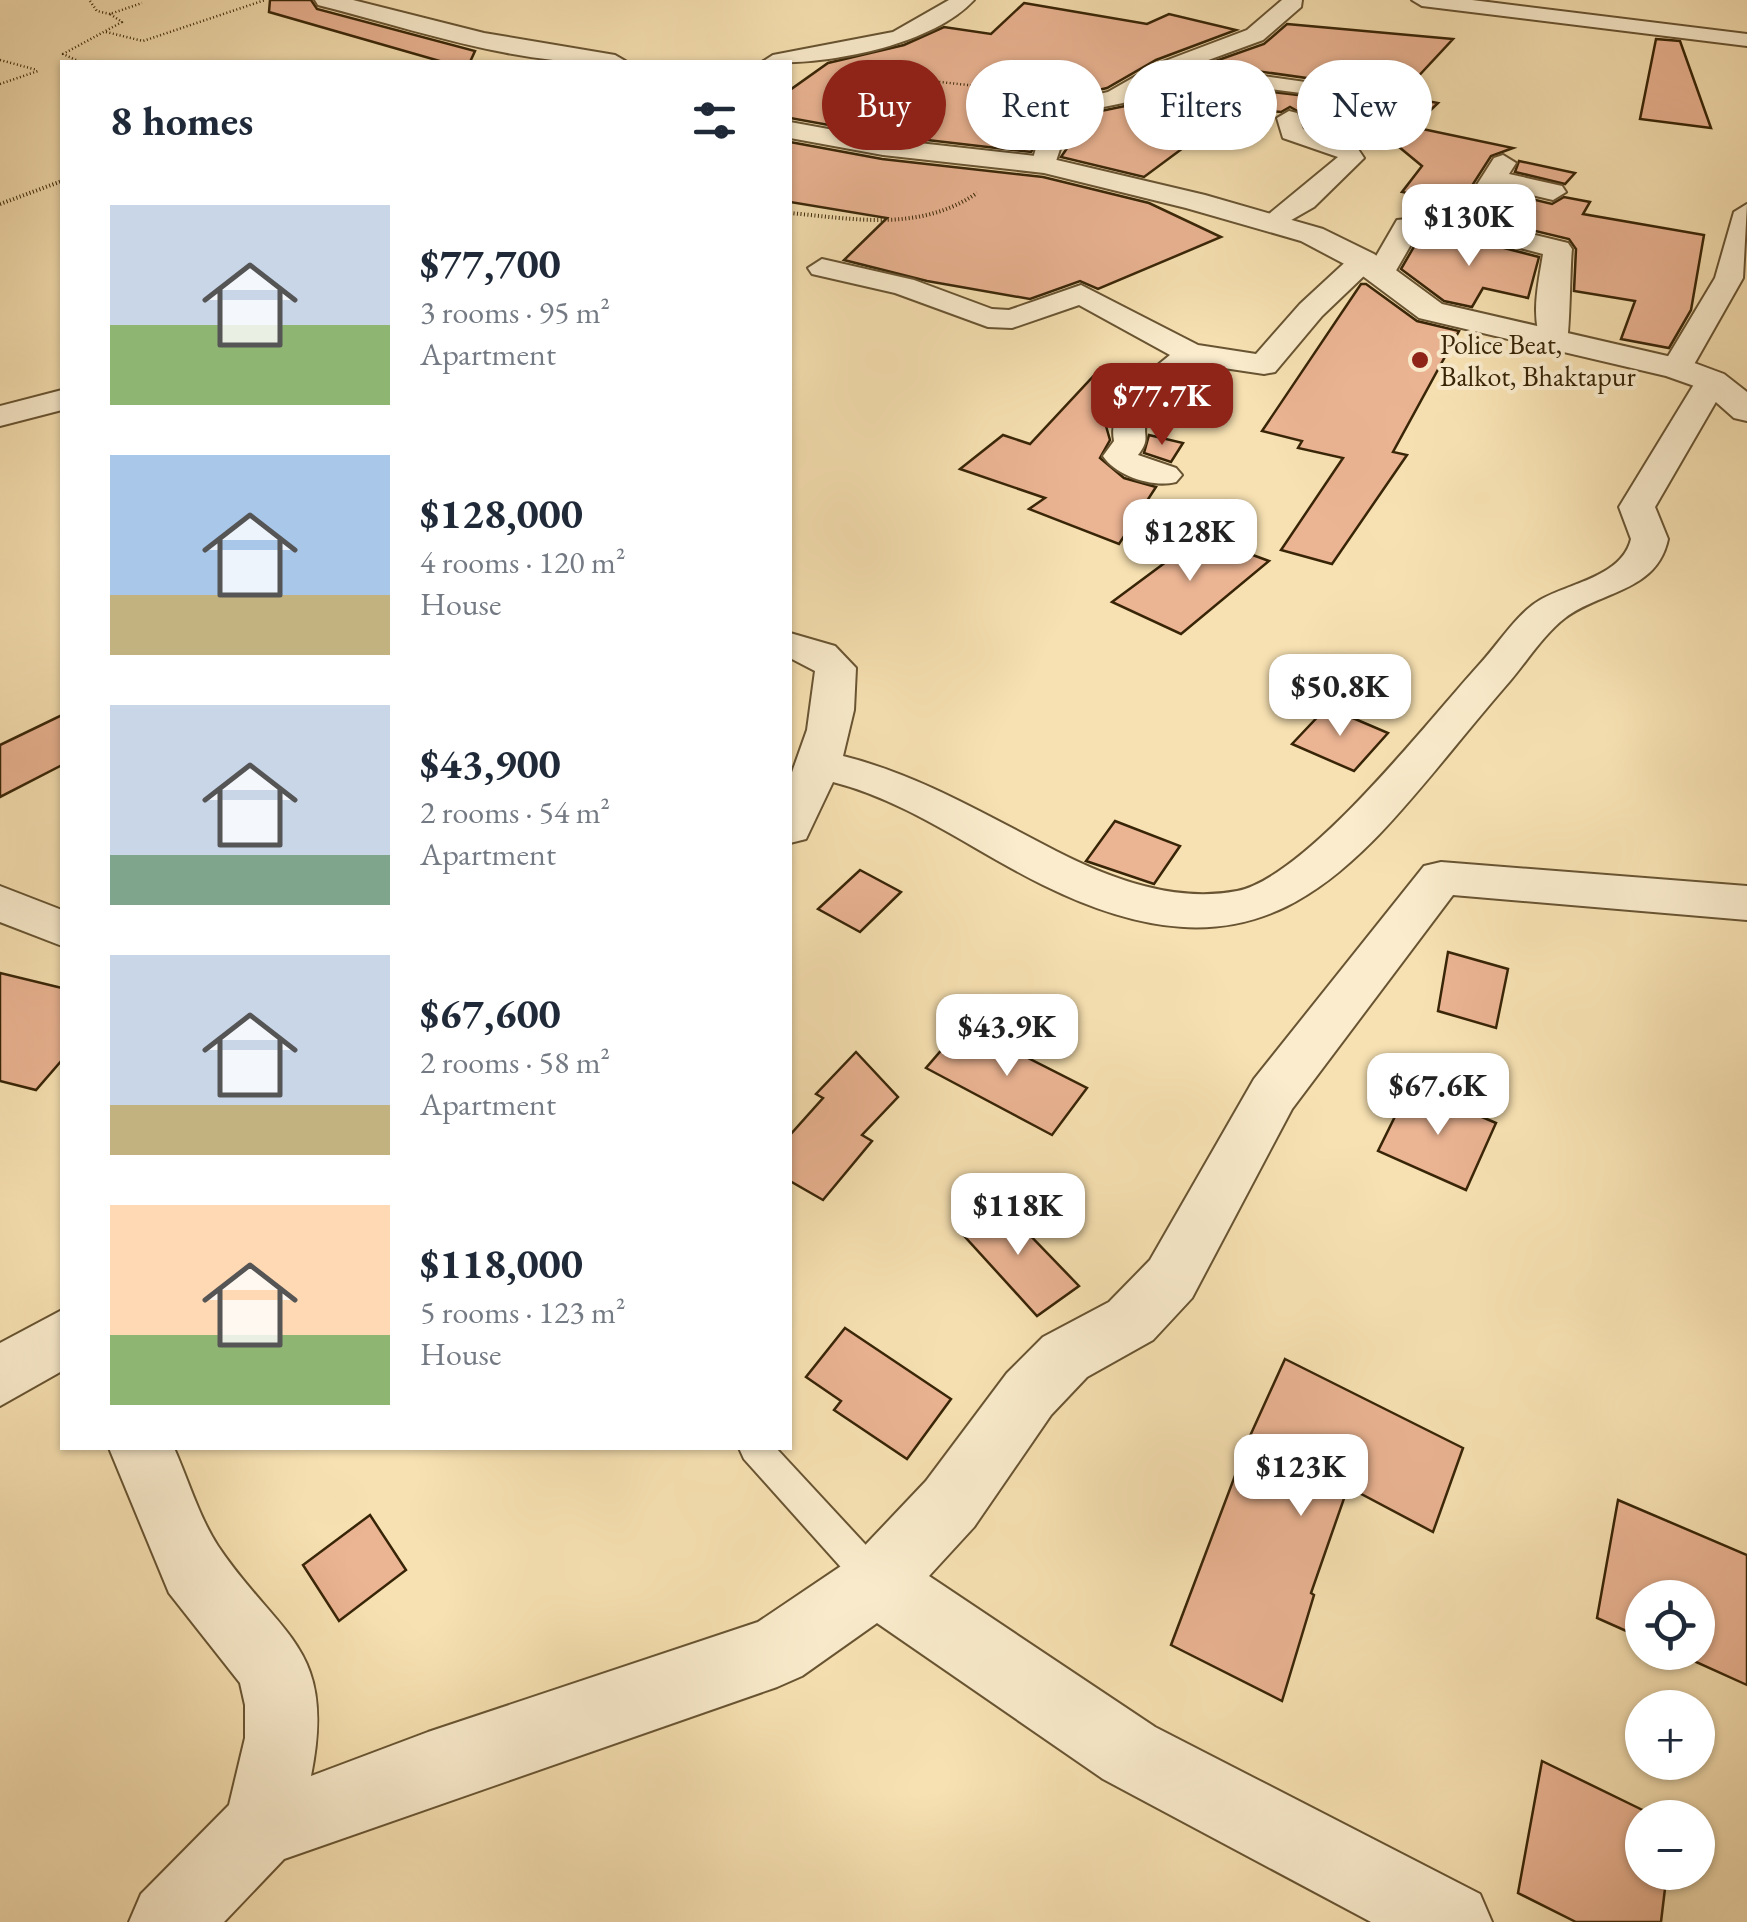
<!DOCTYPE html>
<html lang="en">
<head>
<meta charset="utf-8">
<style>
	body { margin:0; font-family:"EB Garamond",serif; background:#f6f6f7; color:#1f2937; height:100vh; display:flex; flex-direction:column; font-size:38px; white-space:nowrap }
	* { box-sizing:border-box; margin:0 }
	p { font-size:32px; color:#747a83 }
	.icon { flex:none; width:55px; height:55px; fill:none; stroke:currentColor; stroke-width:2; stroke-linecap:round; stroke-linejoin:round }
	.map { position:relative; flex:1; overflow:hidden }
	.sheet { position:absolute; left:60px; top:60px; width:732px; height:1390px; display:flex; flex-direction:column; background:#fff; border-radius:0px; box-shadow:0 2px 8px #0004 }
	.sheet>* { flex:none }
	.top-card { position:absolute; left:822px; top:60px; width:772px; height:90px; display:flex; gap:20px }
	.controls { position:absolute; left:1625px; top:1580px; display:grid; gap:20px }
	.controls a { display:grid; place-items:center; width:90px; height:90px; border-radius:50%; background:#fff; box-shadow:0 2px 8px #0004; font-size:50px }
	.price { position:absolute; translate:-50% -85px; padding:0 22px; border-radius:20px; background:#fff; color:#222; font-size:32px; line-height:65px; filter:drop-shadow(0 2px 5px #0008) }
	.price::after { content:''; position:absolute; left:50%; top:60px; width:30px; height:22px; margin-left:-15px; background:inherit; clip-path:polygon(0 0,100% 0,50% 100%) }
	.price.active { background:#8f2418; color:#fff }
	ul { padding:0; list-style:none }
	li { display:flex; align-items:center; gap:30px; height:250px; padding:0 50px }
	li span { display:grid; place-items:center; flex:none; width:280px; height:200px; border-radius:0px; color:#555 }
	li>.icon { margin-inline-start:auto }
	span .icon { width:120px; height:120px; fill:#fffc; stroke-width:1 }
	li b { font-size:42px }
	h2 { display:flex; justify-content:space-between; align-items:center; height:120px; padding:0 50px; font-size:42px }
	.chip { padding:0 35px; border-radius:45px; background:#fff; box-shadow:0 2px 8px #0004; font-size:35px; line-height:90px }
	.chip.active { background:#8f2418; color:#fff }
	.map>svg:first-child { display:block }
	.building { fill:#ebb493; stroke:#382507; stroke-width:2.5 }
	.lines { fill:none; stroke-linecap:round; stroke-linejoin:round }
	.service-casing { stroke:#685432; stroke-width:4 }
	.minor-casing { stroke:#685432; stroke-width:4 }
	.tertiary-casing { stroke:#685432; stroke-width:4 }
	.path-far1 { stroke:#382507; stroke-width:2.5; stroke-dasharray:1 2.5; stroke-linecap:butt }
	.path { stroke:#382507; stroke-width:4; stroke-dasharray:1 2.5; stroke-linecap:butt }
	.service { fill:#faeccd; fill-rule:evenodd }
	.minor { fill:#faeccd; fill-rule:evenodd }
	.tertiary { fill:#faeccd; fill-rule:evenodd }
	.poi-dot { fill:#8f2418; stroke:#faeccd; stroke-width:4 }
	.labels { text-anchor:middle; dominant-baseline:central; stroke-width:8; stroke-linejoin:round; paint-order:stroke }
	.far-poi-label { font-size:28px; fill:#382507; stroke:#faeccd; text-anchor:start }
</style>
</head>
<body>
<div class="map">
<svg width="1747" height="1922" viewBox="0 0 1747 1922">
	<rect width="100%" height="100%" fill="#f7e1b2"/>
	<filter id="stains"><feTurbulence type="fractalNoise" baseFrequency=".002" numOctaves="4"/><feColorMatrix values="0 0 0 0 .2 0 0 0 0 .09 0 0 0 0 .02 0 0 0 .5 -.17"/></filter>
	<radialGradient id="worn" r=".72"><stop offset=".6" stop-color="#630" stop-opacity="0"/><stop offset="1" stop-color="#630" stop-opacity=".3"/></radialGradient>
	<g class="building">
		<polygon points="270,0 311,0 317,9 475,51 470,62 443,62 269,12"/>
		<polygon points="1024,3 1147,24 1169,14 1236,30 1156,60 1107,88 1072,96 1031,152 884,135 790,118 790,90 828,63 904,45 944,27 991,34"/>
		<polygon points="1287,24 1453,39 1400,96 1438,103 1413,127 1513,148 1491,156 1468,192 1445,211 1429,213 1441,200 1402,192 1422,166 1364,118 1301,113 1290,107 1281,112 1237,108 1144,177 1061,157 1091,113 1125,106 1170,80 1366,103 1371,95 1356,85 1207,64 1264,44"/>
		<polygon points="1656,39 1680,41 1711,128 1640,119"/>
		<polygon points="790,142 882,159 1043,177 1149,203 1221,237 1098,289 1080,281 1030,299 927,281 844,260 887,218 790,202"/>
		<polygon points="1519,161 1575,173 1565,184 1515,172"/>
		<polygon points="1502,192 1552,204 1564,197 1590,202 1583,214 1704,235 1691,310 1669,348 1621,339 1635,301 1574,291 1576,249 1569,239 1481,218"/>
		<polygon points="1454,235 1539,257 1528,298 1483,288 1472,307 1444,301 1401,269 1419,238"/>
		<polygon points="1361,284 1366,284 1417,321 1459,331 1393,452 1407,455 1332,564 1281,550 1343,458 1298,448 1302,441 1262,431"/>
		<polygon points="1101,368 1139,377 1119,401 1106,426 1110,440 1100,458 1124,478 1156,487 1119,544 1029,509 1045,498 960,469 1003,435 1030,444"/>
		<polygon points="1149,435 1183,443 1171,462 1144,453"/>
		<polygon points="1201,536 1269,561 1181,634 1112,602"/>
		<polygon points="1327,707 1388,733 1354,771 1292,744"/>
		<polygon points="62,715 62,765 0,797 0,745"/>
		<polygon points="1115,821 1180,846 1154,884 1086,861"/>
		<polygon points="860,870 901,892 860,932 818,909"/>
		<polygon points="1448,952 1508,969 1496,1028 1438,1011"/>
		<polygon points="0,973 62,988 62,1060 36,1090 0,1081"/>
		<polygon points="963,1025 1087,1088 1052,1135 926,1068"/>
		<polygon points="856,1052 898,1097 862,1135 872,1141 823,1200 790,1181 790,1135 823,1098 816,1094"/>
		<polygon points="1410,1086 1496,1123 1466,1190 1378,1151"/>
		<polygon points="997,1201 1079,1286 1037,1316 956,1227"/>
		<polygon points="845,1328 951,1399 907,1459 834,1410 841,1401 806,1377"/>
		<polygon points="1285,1359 1463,1448 1433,1532 1348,1487 1311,1593 1314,1595 1282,1701 1171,1645 1250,1436"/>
		<polygon points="1618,1500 1747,1555 1747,1685 1674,1652 1698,1652 1698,1598 1642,1598 1642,1638 1597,1618"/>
		<polygon points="370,1515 406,1570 339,1621 303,1565"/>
		<polygon points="1542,1761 1659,1818 1642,1818 1642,1872 1667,1872 1661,1922 1576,1922 1518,1893"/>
	</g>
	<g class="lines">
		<g class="service-casing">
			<polygon id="service" points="739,1448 776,1448 889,1570 894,1582 889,1594 877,1599 865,1594 744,1459"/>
		</g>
		<g class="minor-casing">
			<g id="minor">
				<path d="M949 0H974C929 48 820 66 762 62L773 55 893 32Z"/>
				<polygon points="1282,0 1302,0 1301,7 1263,40 1192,66 1355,89 1367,96 1363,101 1169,76 1123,103 1089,110 1061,146 1053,170 1035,170 1031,165 1037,145 1073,100 1108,92 1157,64 1247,30"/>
				<polygon points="1412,0 1472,0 1747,34 1747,46 1422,6"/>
				<polygon points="1289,111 1297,113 1303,129 1356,146 1364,158 1314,207 1272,231 1262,229 1258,223 1338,157 1283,138 1277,118"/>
				<path d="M1503 155 1516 163 1509 174 1562 186 1566 192 1553 200 1501 188 1474 220 1568 243 1572 249C1570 266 1570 338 1566 345H1544C1529 321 1539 280 1543 254L1454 231 1417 234 1390 281H1370L1367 273 1322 316 1275 372 1264 374 1197 364C1180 379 1154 395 1147 418 1141 436 1152 437 1138 455L1176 468 1182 475 1176 482C1153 488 1116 476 1103 456L1114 441C1107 404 1144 376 1170 355L1079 305 1012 328 988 327 895 293 812 274 808 268 822 259 914 280 992 309 1009 310 1081 285 1198 345 1256 354 1300 304 1353 255 1363 252 1375 258 1397 220 1447 215 1471 194 1494 158Z"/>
				<polygon points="1747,204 1743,278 1688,375 1666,375 1661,368 1715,278 1734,212"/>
				<path d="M1712 371 1728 381 1655 507 1668 539C1657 592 1600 591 1565 618 1544 634 1527 661 1510 681 1366 846 1288 1006 1043 885 974 851 908 801 833 782L806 839 790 843V778L807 730 815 671 790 658V633L835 646 856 668 854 710 843 756C919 775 986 815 1056 851 1111 879 1175 903 1237 891 1307 877 1428 721 1478 666 1497 646 1517 613 1540 600 1569 583 1622 577 1631 539L1619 507 1696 381Z"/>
				<polygon points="62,390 62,410 0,426 0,406"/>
				<path d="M1441 862 1747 886V920L1453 895 1292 1109 1192 1298 1153 1340 1087 1377 1051 1415 974 1527 929 1576 1155 1727 1480 1894 1492 1922H1371L1103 1779 877 1623 802 1676 777 1687 284 1859 224 1922H129L141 1894 229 1805 245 1738V1705L240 1683 169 1593 109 1448H174C188 1479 199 1517 218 1546 280 1638 337 1646 311 1776L428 1732 758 1622 853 1558 926 1481 1007 1373 1043 1337 1109 1302 1150 1260 1254 1079 1424 866Z"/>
				<polygon points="0,886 62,910 62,946 0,922"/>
				<polygon points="62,1310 62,1371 0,1406 0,1343"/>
			</g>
		</g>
		<g class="tertiary-casing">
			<g id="tertiary">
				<path d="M315 0H353L484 33 615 55 627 62C524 69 417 30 318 5Z"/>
				<polygon points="790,122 883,139 1044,157 1205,195 1323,229 1374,254 1442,304 1689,361 1724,374 1747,392 1747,421 1734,418 1700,388 1666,376 1419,318 1352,268 1301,241 1186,208 1044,173 883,155 790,138"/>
			</g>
		</g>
		<g class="path-far1">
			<polyline points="90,1 97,11 110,14"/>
			<polyline points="106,32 143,41 265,0"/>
			<polyline points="0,60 37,70"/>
			<polyline points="76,60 63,54 122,22 110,14 142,3"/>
			<polyline points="894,77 1042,93"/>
			<polyline points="0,84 38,71"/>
			<polyline points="865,101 896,75"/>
		</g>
		<g class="path">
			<polyline points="0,204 62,181"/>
			<path d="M790 213C855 219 920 232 977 193"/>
		</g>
		<use href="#service" class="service"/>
		<use href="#minor" class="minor"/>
		<use href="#tertiary" class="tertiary"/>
	</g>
	<circle class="poi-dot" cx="1420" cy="360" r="10"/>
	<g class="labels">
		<g class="far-poi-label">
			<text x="1440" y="344">Police Beat,<tspan x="1440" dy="32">Balkot, Bhaktapur</tspan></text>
		</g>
	</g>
	<rect width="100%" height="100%" filter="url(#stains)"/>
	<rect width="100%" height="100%" fill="url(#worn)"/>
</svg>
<div class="controls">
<a><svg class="icon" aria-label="locate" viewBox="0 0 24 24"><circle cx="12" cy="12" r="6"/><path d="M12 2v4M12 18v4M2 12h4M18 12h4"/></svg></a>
<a>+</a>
<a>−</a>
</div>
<b class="price" style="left:1469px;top:269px">$130K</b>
<b class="price active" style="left:1162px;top:448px">$77.7K</b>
<b class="price" style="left:1190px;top:584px">$128K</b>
<b class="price" style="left:1340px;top:739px">$50.8K</b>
<b class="price" style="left:1007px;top:1079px">$43.9K</b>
<b class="price" style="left:1438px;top:1138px">$67.6K</b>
<b class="price" style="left:1018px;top:1258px">$118K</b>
<b class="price" style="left:1301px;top:1519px">$123K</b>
<div class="top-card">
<a class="chip active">Buy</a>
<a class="chip">Rent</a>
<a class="chip">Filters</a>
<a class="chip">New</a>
</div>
<section class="sheet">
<h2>8 homes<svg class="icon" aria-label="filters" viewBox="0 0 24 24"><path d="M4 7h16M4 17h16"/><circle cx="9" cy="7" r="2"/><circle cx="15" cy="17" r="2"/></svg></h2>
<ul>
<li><span style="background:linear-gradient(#c9d6e8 60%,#8fb573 0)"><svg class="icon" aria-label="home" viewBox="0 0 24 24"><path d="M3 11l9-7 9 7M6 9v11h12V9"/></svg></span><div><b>$77,700</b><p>3 rooms · 95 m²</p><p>Apartment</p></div></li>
<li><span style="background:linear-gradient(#a9c7e8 70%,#c2b280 0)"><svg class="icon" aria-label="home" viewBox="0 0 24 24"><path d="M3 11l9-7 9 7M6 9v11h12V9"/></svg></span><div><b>$128,000</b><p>4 rooms · 120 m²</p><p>House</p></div></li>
<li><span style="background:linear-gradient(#c9d6e8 75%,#7fa58c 0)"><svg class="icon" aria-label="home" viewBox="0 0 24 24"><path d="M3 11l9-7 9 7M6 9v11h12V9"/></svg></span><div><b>$43,900</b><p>2 rooms · 54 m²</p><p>Apartment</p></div></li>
<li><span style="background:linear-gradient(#c9d6e8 75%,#c2b280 0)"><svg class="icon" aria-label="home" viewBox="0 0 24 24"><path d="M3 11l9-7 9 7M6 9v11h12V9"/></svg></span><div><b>$67,600</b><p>2 rooms · 58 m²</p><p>Apartment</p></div></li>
<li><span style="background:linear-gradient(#ffd9b3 65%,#8fb573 0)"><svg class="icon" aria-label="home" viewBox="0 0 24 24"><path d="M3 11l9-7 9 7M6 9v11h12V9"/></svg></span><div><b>$118,000</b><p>5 rooms · 123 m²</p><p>House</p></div></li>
</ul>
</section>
</div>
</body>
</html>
